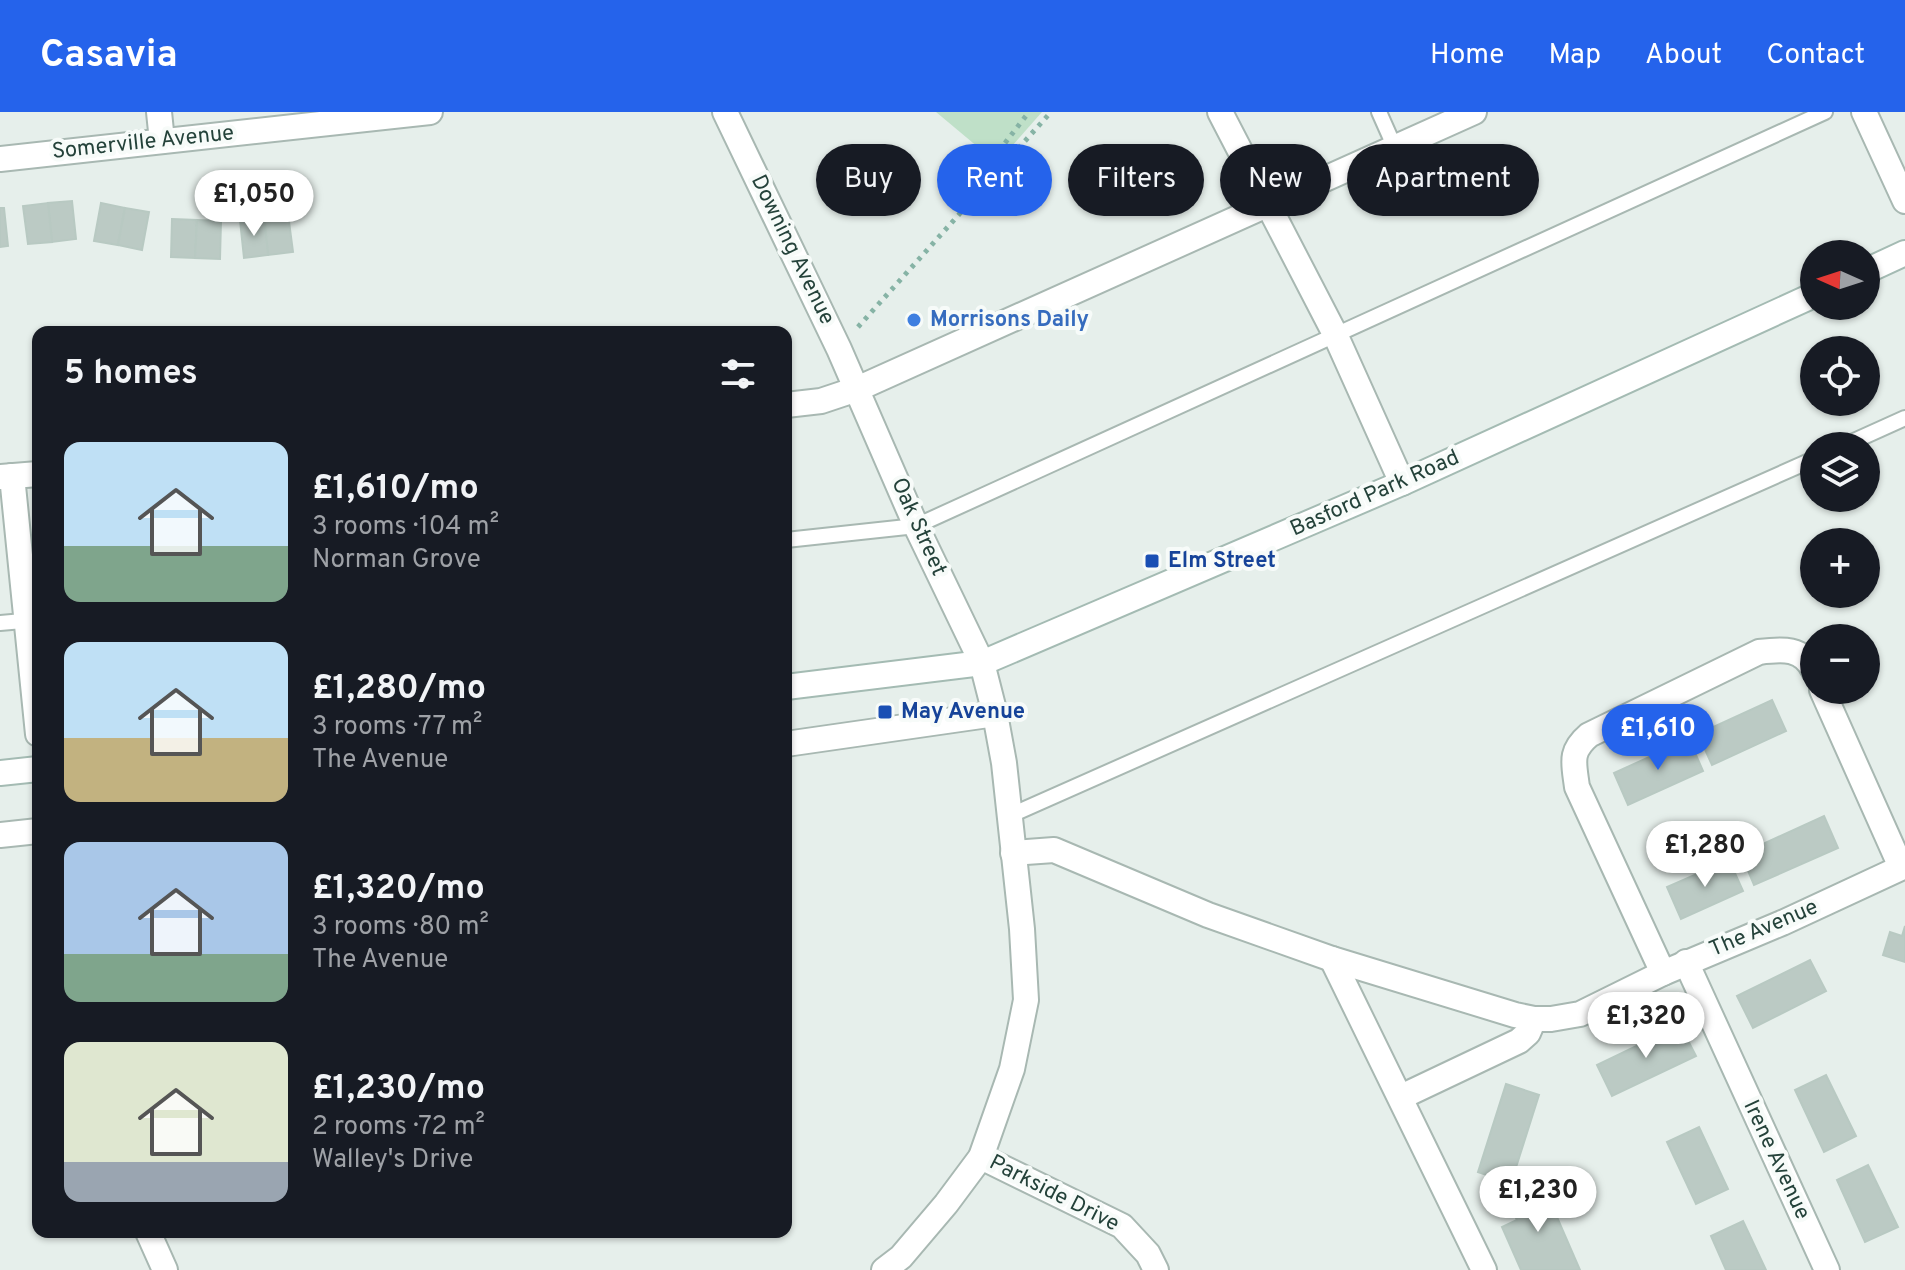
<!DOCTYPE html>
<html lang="en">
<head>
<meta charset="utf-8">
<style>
	body { margin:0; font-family:Overpass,sans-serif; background:#20242c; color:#f1f3f6; height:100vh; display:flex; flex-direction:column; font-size:30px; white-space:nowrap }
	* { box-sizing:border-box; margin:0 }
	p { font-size:26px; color:#9ea1a6 }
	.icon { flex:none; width:44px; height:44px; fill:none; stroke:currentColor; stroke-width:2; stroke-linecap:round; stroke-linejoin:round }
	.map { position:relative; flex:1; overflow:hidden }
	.panel { position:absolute; left:32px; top:214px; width:760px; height:912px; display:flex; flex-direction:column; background:#171b24; border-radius:16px; box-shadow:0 2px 6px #0004 }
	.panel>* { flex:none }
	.banner { position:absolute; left:816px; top:32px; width:760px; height:72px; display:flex; gap:16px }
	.needle { width:52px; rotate:273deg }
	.buttons { position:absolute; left:1800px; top:128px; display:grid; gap:16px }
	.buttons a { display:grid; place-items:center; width:80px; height:80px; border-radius:50%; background:#171b24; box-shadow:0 2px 6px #0004; font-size:40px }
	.price { position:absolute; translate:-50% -68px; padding:0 18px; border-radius:28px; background:#fff; color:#222; font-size:26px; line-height:52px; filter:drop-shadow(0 2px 4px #0008) }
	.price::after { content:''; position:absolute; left:50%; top:48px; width:24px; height:18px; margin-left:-12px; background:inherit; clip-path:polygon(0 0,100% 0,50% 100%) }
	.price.active { background:#2563eb; color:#fff }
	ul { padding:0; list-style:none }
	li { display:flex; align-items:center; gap:24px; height:200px; padding:0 32px }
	li span { display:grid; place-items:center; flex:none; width:224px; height:160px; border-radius:16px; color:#555 }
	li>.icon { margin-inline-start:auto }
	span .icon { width:96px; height:96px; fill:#fffc; stroke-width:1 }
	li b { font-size:34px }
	h2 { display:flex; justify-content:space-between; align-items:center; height:96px; padding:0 32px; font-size:34px }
	.pill { padding:0 28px; border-radius:36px; background:#171b24; box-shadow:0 2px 6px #0004; font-size:28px; line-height:72px }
	.pill.active { background:#2563eb; color:#fff }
	header { display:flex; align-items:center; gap:48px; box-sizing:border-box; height:112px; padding:0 40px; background:#2563eb; color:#fff }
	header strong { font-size:38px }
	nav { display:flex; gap:44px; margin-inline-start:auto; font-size:28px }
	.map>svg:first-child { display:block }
	.green { fill:#bfe0c8 }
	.building { fill:#bbcac4; stroke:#b8c9c2; stroke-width:2 }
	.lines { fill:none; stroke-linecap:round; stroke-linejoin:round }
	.lane-casing { stroke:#a8b8b2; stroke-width:18 }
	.street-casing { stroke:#a8b8b2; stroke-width:28 }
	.secondary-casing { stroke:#a4bbb3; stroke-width:28 }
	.path { stroke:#86b3a5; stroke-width:5; stroke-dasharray:4 6; stroke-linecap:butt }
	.lane { stroke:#fff; stroke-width:14 }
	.street { stroke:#fff; stroke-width:24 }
	.secondary { stroke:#fff; stroke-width:24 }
	.shop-dot { fill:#3f7fe0; stroke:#f7fbf9; stroke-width:3 }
	.transit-dot { fill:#1a4fb4; stroke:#f7fbf9; stroke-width:3 }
	.labels { text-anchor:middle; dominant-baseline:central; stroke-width:8; stroke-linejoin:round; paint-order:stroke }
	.street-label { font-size:22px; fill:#24423a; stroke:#f7fbf9 }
	.shop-label { font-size:22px; font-weight:bold; fill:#366cbe; stroke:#f7fbf9; text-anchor:start }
	.transit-label { font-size:22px; font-weight:bold; fill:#164399; stroke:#f7fbf9; text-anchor:start }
</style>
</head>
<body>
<header>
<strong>Casavia</strong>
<nav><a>Home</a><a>Map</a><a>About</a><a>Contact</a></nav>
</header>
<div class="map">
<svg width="1905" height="1158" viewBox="0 0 1905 1158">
	<rect width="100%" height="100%" fill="#e6efeb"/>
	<polygon class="green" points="936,0 1042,0 997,51"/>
	<g class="building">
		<polygon points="72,89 76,127 52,130 48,91"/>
		<polygon points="48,91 52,130 28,132 23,94"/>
		<polygon points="101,91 125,96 118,133 94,129"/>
		<polygon points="0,96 4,96 8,134 0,135"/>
		<polygon points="125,96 149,100 142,138 118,133"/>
		<polygon points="288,102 293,140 268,143 264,105"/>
		<polygon points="264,105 268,143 244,146 240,108"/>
		<polygon points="172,107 197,108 195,146 171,145"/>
		<polygon points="197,108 221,109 220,147 195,146"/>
		<polygon points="1772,588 1786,619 1712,653 1698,622"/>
		<polygon points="1689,627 1703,659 1628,693 1614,661"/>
		<polygon points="1824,704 1838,736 1754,773 1741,742"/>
		<polygon points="1729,748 1743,779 1681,807 1667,775"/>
		<polygon points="1905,814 1905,850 1883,843 1890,820 1902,824"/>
		<polygon points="1810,848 1826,879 1753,916 1737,884"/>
		<polygon points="1680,913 1696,944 1612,984 1597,953"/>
		<polygon points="1826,963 1856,1024 1824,1040 1795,978"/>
		<polygon points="1506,972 1539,983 1511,1071 1478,1060"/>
		<polygon points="1699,1015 1728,1077 1696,1092 1667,1030"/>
		<polygon points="1868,1053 1898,1115 1865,1130 1837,1068"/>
		<polygon points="1543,1073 1580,1158 1521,1158 1502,1115 1517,1108 1508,1088"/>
		<polygon points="1743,1109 1766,1158 1726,1158 1711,1124"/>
	</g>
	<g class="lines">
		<g class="lane-casing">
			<g id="lane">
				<polyline points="1379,0 1395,36"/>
				<polyline points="1843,334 1905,306"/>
				<polyline points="786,428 916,414 1825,0"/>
				<polyline points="0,511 34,508"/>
				<polyline points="1009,704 1814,347"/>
			</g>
		</g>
		<g class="street-casing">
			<g id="street">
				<polyline points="159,0 162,29"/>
				<polyline points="725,0 839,237 916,414 982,551 995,602 1004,651 1022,817 1026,888 1012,957 981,1045 946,1092 901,1145 884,1158"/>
				<polyline points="1220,0 1335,222 1402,371"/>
				<polyline points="1864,0 1905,89"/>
				<polyline points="0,47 430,0"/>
				<polyline points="786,293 821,289 857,277 1474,0"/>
				<polyline points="12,364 38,622"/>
				<polyline points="0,365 38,362"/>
				<polyline points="1822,578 1901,755"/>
				<polyline points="786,632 995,602"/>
				<polyline points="0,723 38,719"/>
				<polyline points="1013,741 1054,738 1208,803 1332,847 1515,903 1534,907 1551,907 1580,902 1663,861 1782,811 1905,754"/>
				<polyline points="1332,847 1484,1158"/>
				<polyline points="1686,850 1827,1158"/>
				<path d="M1663 861 1577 675C1574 651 1569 640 1589 623L1759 540C1782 537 1803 535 1814 559"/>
				<polyline points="1401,985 1519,929 1528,921 1534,907"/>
				<polyline points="981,1045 1122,1114 1148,1142 1156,1158"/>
				<polyline points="148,1120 165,1158"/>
			</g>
		</g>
		<g class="secondary-casing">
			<g id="secondary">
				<polyline points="1866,159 1905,141"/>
				<polyline points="786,575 982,551 1402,371 1814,183"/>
				<polyline points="0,661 38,657"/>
			</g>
		</g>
		<g class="path">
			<polyline points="1005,31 1029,0"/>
			<polyline points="858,215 1051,0"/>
		</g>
		<use href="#lane" class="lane"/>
		<use href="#street" class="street"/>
		<use href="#secondary" class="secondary"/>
	</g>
	<circle class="shop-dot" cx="914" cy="208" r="8"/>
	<g class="transit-dot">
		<rect x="1144" y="441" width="16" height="16" rx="4"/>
		<rect x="877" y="592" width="16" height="16" rx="4"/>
	</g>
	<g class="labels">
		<g class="street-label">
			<text transform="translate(143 31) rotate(-6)">Somerville Avenue</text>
			<text transform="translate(792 138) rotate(64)">Downing Avenue</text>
			<text transform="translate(1375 382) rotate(-24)">Basford Park Road</text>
			<text transform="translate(918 415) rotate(66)">Oak Street</text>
			<text transform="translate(1764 817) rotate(-23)">The Avenue</text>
			<text transform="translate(1776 1048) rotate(65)">Irene Avenue</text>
			<text transform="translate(1054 1082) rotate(27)">Parkside Drive</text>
		</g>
		<g class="shop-label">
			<text x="930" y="208">Morrisons Daily</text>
		</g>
		<g class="transit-label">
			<text x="1168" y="449">Elm Street</text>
			<text x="901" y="600">May Avenue</text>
		</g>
	</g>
</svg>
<div class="buttons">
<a><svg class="needle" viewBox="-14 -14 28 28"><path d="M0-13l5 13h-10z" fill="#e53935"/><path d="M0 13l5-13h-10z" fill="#9ea1a6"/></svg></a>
<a><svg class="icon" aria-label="locate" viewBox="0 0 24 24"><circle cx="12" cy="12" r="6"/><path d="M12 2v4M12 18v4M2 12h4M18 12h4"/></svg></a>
<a><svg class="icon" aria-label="layers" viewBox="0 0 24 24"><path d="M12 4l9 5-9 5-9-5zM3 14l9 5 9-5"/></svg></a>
<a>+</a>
<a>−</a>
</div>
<b class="price" style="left:254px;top:126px">£1,050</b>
<b class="price active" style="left:1658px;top:660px">£1,610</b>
<b class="price" style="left:1705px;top:777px">£1,280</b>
<b class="price" style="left:1646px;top:948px">£1,320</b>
<b class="price" style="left:1538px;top:1122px">£1,230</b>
<div class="banner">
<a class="pill">Buy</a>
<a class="pill active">Rent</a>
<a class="pill">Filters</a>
<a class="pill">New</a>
<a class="pill">Apartment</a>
</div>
<section class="panel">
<h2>5 homes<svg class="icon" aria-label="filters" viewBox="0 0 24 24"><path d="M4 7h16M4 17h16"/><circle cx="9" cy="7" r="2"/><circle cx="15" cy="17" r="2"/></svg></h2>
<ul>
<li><span style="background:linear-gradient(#bfe0f5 65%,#7fa58c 0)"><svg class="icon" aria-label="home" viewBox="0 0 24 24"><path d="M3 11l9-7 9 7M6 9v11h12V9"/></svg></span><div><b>£1,610/mo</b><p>3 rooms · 104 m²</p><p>Norman Grove</p></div></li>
<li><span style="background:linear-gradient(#bfe0f5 60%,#c2b280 0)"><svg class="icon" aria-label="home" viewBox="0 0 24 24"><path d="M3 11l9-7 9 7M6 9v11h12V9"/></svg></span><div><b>£1,280/mo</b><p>3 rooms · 77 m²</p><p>The Avenue</p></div></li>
<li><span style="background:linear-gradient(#a9c7e8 70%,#7fa58c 0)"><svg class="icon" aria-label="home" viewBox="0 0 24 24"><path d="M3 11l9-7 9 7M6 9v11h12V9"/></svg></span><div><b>£1,320/mo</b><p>3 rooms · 80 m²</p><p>The Avenue</p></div></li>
<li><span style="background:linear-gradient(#dfe7d0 75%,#9aa5b1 0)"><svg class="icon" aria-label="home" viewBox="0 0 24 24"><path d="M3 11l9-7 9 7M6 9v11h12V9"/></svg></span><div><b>£1,230/mo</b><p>2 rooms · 72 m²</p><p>Walley's Drive</p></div></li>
</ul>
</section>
</div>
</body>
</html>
